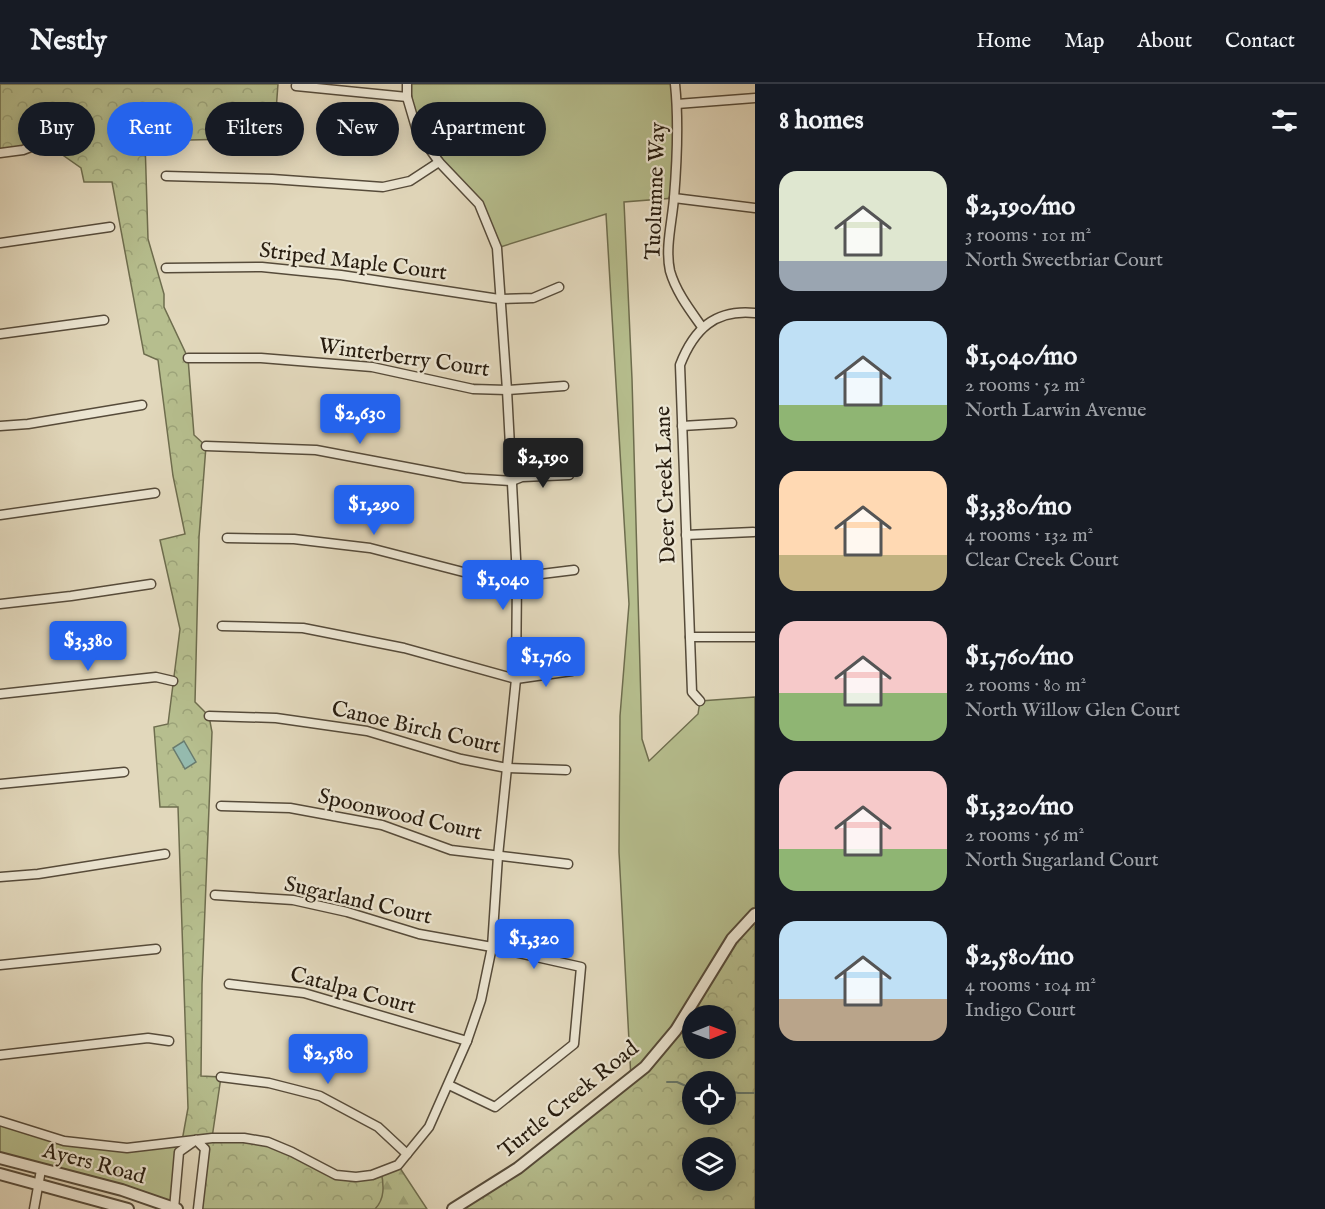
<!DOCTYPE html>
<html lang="en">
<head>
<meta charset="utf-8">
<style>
	body { margin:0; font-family:"IM FELL English",serif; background:#242831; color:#f1f3f6; height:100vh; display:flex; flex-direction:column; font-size:22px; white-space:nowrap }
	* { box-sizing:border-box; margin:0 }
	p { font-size:20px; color:#9ea1a6 }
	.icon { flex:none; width:33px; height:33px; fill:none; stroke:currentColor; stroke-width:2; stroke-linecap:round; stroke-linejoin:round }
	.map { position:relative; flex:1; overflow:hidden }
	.sheet { display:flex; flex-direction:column; background:#171b24; width:570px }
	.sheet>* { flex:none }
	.guide { position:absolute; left:18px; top:18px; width:570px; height:54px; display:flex; gap:12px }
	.needle { width:39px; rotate:89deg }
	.buttons { position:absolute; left:682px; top:921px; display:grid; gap:12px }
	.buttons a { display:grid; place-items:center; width:54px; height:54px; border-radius:50%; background:#171b24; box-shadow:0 3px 15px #0003; font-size:30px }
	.price { position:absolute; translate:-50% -51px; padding:0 14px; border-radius:6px; background:#2563eb; color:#fff; font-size:20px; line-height:39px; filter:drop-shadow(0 2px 3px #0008) }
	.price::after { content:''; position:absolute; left:50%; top:36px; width:18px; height:14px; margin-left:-9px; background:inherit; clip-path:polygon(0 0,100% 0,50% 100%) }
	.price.selected { background:#222; color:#fff }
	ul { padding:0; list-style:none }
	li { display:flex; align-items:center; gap:18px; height:150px; padding:0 24px }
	li span { display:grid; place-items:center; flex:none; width:168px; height:120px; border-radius:18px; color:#555 }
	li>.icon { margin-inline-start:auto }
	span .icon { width:72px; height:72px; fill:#fffc; stroke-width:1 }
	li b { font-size:26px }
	h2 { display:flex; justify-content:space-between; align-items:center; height:72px; padding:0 24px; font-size:26px }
	.tag { padding:0 21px; border-radius:27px; background:#171b24; box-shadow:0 3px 15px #0003; font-size:21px; line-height:54px }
	.tag.selected { background:#2563eb; color:#fff }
	header { display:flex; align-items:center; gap:36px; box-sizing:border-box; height:84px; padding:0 30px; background:#171b24; border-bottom:2px solid #363941 }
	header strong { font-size:28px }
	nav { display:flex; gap:33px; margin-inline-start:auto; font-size:21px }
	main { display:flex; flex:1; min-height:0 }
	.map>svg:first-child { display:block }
	.green { fill:#b6be8e; stroke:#6e6d4e; stroke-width:1.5 }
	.forest { fill:url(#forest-firs); stroke:#6e6d4e; stroke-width:1.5 }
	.park { fill:url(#park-crowns); stroke:#6e6d4e; stroke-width:1.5; fill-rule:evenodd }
	.water { fill:#95baae; stroke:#697b6e; stroke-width:1.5 }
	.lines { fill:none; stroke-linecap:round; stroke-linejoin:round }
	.stream { stroke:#697b6e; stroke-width:2 }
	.minor-casing { stroke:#564b3a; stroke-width:11 }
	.tertiary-casing { stroke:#564b3a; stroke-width:14 }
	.minor { stroke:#ece6d3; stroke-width:8 }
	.tertiary { stroke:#ece6d3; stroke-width:10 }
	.labels { text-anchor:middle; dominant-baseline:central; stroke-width:4.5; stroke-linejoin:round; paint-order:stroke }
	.street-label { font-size:22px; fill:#271c0f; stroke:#ece6d3 }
</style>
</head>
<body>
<header>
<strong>Nestly</strong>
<nav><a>Home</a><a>Map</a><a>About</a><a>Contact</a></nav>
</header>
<main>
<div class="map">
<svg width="755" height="1125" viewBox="0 0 755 1125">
	<defs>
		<pattern id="forest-firs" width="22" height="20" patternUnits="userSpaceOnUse" patternTransform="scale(1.5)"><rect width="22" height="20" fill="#b6be8e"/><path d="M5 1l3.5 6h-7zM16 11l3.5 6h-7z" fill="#9ca379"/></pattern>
		<pattern id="park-crowns" width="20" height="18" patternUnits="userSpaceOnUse" patternTransform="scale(1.5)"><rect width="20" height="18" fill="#b6be8e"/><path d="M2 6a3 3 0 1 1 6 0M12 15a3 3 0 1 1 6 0" fill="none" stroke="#9ca379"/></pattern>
	</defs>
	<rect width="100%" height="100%" fill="#e2d8bc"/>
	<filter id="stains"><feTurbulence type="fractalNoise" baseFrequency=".00333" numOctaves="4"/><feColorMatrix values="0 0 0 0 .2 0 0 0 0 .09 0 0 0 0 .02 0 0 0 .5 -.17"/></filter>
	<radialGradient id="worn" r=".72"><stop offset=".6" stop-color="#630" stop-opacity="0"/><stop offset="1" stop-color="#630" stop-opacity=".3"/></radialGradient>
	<g class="green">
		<polygon points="407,0 675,0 674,114 624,118 632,295 642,655 649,677 698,630 700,617 755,613 755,830 676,946 631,995 619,768 620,632 629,520 606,130 497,164 479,120 417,47"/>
		<polygon points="0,1037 64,1057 127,1064 182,1057 174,1124 0,1074"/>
	</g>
	<polygon class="forest" points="398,1081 427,1125 366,1125 381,1087"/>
	<g class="park">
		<path d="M0 0H278L274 54 145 57 148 155 164 210V223L188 274 194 351 206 362 199 453 195 618 209 632 212 648 202 900 201 992 221 993 212 1054 268 1058 336 1091 381 1087C384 1101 385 1115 375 1125H198L205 1065 196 1056 182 1057 188 1024 178 723H160L154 643 168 640 180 545 160 456 185 450 173 392 158 276 144 270 112 98H84L81 84 44 58 0 69Z"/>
		<path d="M755 830V1125H453L475 1112 645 983ZM693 932H726V964H693ZM693 998H726V1030H693ZM693 1064H726V1096H693Z"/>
	</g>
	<polygon class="water" points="184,657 196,678 185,685 173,664"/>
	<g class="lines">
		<g class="stream">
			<polyline points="667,998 677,998 686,1002 693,1000"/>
			<polyline points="701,998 703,998"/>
			<polyline points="726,1006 738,1009 755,1009"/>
		</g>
		<g class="minor-casing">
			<g id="minor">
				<path d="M675 0C679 37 677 77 674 114 672 138 665 164 670 187 676 208 690 226 702 243"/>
				<polyline points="296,2 407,13"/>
				<polyline points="677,20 755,14"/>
				<polyline points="0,69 23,66 44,58"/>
				<polyline points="166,92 272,95 383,103 410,97 439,78"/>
				<polyline points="674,114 755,124"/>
				<polyline points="0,159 110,143"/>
				<polyline points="166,184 262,183 341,191 499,215 533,214 559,203"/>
				<polyline points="0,250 104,236"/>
				<polyline points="188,274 261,274 372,283 473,305 507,306 564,302"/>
				<polyline points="0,342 28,340 142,321"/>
				<polyline points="682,342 732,339"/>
				<polyline points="206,362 316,366 464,394 512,397 522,393 569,391"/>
				<polyline points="0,431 155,409"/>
				<polyline points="686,451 753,448"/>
				<polyline points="227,454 294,455 370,464 471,490 517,493 574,486"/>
				<polyline points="0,520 71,512 151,500"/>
				<polyline points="222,542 303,544 404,564 516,595 572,587"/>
				<polyline points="690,553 755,553"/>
				<polyline points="0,610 156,593 173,597"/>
				<path d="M700 617 692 608 680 281C694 245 715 225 755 229"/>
				<polyline points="209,632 276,634 367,647 461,675 507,684 566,686"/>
				<polyline points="0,700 124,688"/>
				<polyline points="221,722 290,724 382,741 451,766 568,780"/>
				<polyline points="0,793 38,790 165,770"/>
				<polyline points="215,811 293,816 347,828 419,850 492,863 581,883 574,960 495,1023 449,1001"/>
				<polyline points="0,881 156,865"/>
				<polyline points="229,900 304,909 467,957"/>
				<polyline points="0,971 148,954 169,957"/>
				<polyline points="221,993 269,999 320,1012 378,1043 407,1070"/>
				<polyline points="0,1037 64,1057 127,1064 212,1054 244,1054 268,1058 292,1068 336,1091 356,1093 372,1091 398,1081 429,1043 467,957 481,916 492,863 498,772 516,595 517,493 507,306 497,164 479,120 439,78 417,47 407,13 407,0"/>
				<polyline points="196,1056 205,1065 198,1125"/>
				<polyline points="34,1125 41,1086"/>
				<polyline points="174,1125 179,1068 196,1056"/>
			</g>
		</g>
		<g class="tertiary-casing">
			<g id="tertiary">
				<polyline points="0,1074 122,1106 177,1125"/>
				<polyline points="0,1090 128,1125"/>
				<polyline points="453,1125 518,1084 645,983 676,946 732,855 755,830"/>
			</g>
		</g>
		<use href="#minor" class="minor"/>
		<use href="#tertiary" class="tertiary"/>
	</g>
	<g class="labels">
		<g class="street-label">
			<text transform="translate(656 107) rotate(-88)">Tuolumne Way</text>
			<text transform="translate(353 178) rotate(7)">Striped Maple Court</text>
			<text transform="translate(404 274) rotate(8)">Winterberry Court</text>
			<text transform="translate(666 401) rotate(-92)">Deer Creek Lane</text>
			<text transform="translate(416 644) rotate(13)">Canoe Birch Court</text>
			<text transform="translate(400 731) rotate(13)">Spoonwood Court</text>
			<text transform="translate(358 817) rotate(13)">Sugarland Court</text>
			<text transform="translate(353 907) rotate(15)">Catalpa Court</text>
			<text transform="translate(569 1016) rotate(-39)">Turtle Creek Road</text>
			<text transform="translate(94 1080) rotate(15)">Ayers Road</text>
		</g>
	</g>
	<rect width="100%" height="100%" filter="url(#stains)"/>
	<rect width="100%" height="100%" fill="url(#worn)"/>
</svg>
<div class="buttons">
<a><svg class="needle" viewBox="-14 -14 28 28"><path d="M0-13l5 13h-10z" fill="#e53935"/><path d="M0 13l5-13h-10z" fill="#9ea1a6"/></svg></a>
<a><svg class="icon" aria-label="locate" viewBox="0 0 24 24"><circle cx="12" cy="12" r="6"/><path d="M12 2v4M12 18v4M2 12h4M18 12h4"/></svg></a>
<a><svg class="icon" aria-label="layers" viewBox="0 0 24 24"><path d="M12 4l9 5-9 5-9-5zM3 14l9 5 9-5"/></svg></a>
</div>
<b class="price" style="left:360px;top:361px">$2,630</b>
<b class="price selected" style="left:543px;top:405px">$2,190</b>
<b class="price" style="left:374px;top:452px">$1,290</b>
<b class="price" style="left:503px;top:527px">$1,040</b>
<b class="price" style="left:88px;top:588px">$3,380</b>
<b class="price" style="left:546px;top:604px">$1,760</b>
<b class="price" style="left:534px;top:886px">$1,320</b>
<b class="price" style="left:328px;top:1001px">$2,580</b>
<div class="guide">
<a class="tag">Buy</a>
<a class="tag selected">Rent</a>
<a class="tag">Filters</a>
<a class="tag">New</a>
<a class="tag">Apartment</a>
</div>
</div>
<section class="sheet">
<h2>8 homes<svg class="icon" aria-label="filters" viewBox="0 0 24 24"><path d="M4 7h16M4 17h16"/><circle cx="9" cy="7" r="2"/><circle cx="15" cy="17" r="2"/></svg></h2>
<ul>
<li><span style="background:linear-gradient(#dfe7d0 75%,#9aa5b1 0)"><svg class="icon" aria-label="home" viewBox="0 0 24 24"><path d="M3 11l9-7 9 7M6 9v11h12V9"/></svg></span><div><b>$2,190/mo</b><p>3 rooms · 101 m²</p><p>North Sweetbriar Court</p></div></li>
<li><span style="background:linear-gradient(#bfe0f5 70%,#8fb573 0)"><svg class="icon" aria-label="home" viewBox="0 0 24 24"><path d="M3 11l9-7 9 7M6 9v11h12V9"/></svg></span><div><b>$1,040/mo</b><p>2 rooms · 52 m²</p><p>North Larwin Avenue</p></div></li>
<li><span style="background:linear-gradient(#ffd9b3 70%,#c2b280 0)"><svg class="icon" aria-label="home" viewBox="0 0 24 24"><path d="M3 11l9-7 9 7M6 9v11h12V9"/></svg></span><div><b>$3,380/mo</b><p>4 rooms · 132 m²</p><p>Clear Creek Court</p></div></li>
<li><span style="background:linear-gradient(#f6c9c9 60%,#8fb573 0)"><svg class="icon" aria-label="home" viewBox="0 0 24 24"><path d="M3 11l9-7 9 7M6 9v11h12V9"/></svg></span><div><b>$1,760/mo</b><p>2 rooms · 80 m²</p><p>North Willow Glen Court</p></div></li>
<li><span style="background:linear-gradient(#f6c9c9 65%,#8fb573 0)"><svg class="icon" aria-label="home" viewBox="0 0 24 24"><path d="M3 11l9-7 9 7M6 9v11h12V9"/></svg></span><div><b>$1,320/mo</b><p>2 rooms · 56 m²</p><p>North Sugarland Court</p></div></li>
<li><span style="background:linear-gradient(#bfe0f5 65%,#b9a48a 0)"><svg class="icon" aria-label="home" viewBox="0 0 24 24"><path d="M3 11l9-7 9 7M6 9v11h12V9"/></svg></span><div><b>$2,580/mo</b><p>4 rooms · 104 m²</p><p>Indigo Court</p></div></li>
</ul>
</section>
</main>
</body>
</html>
